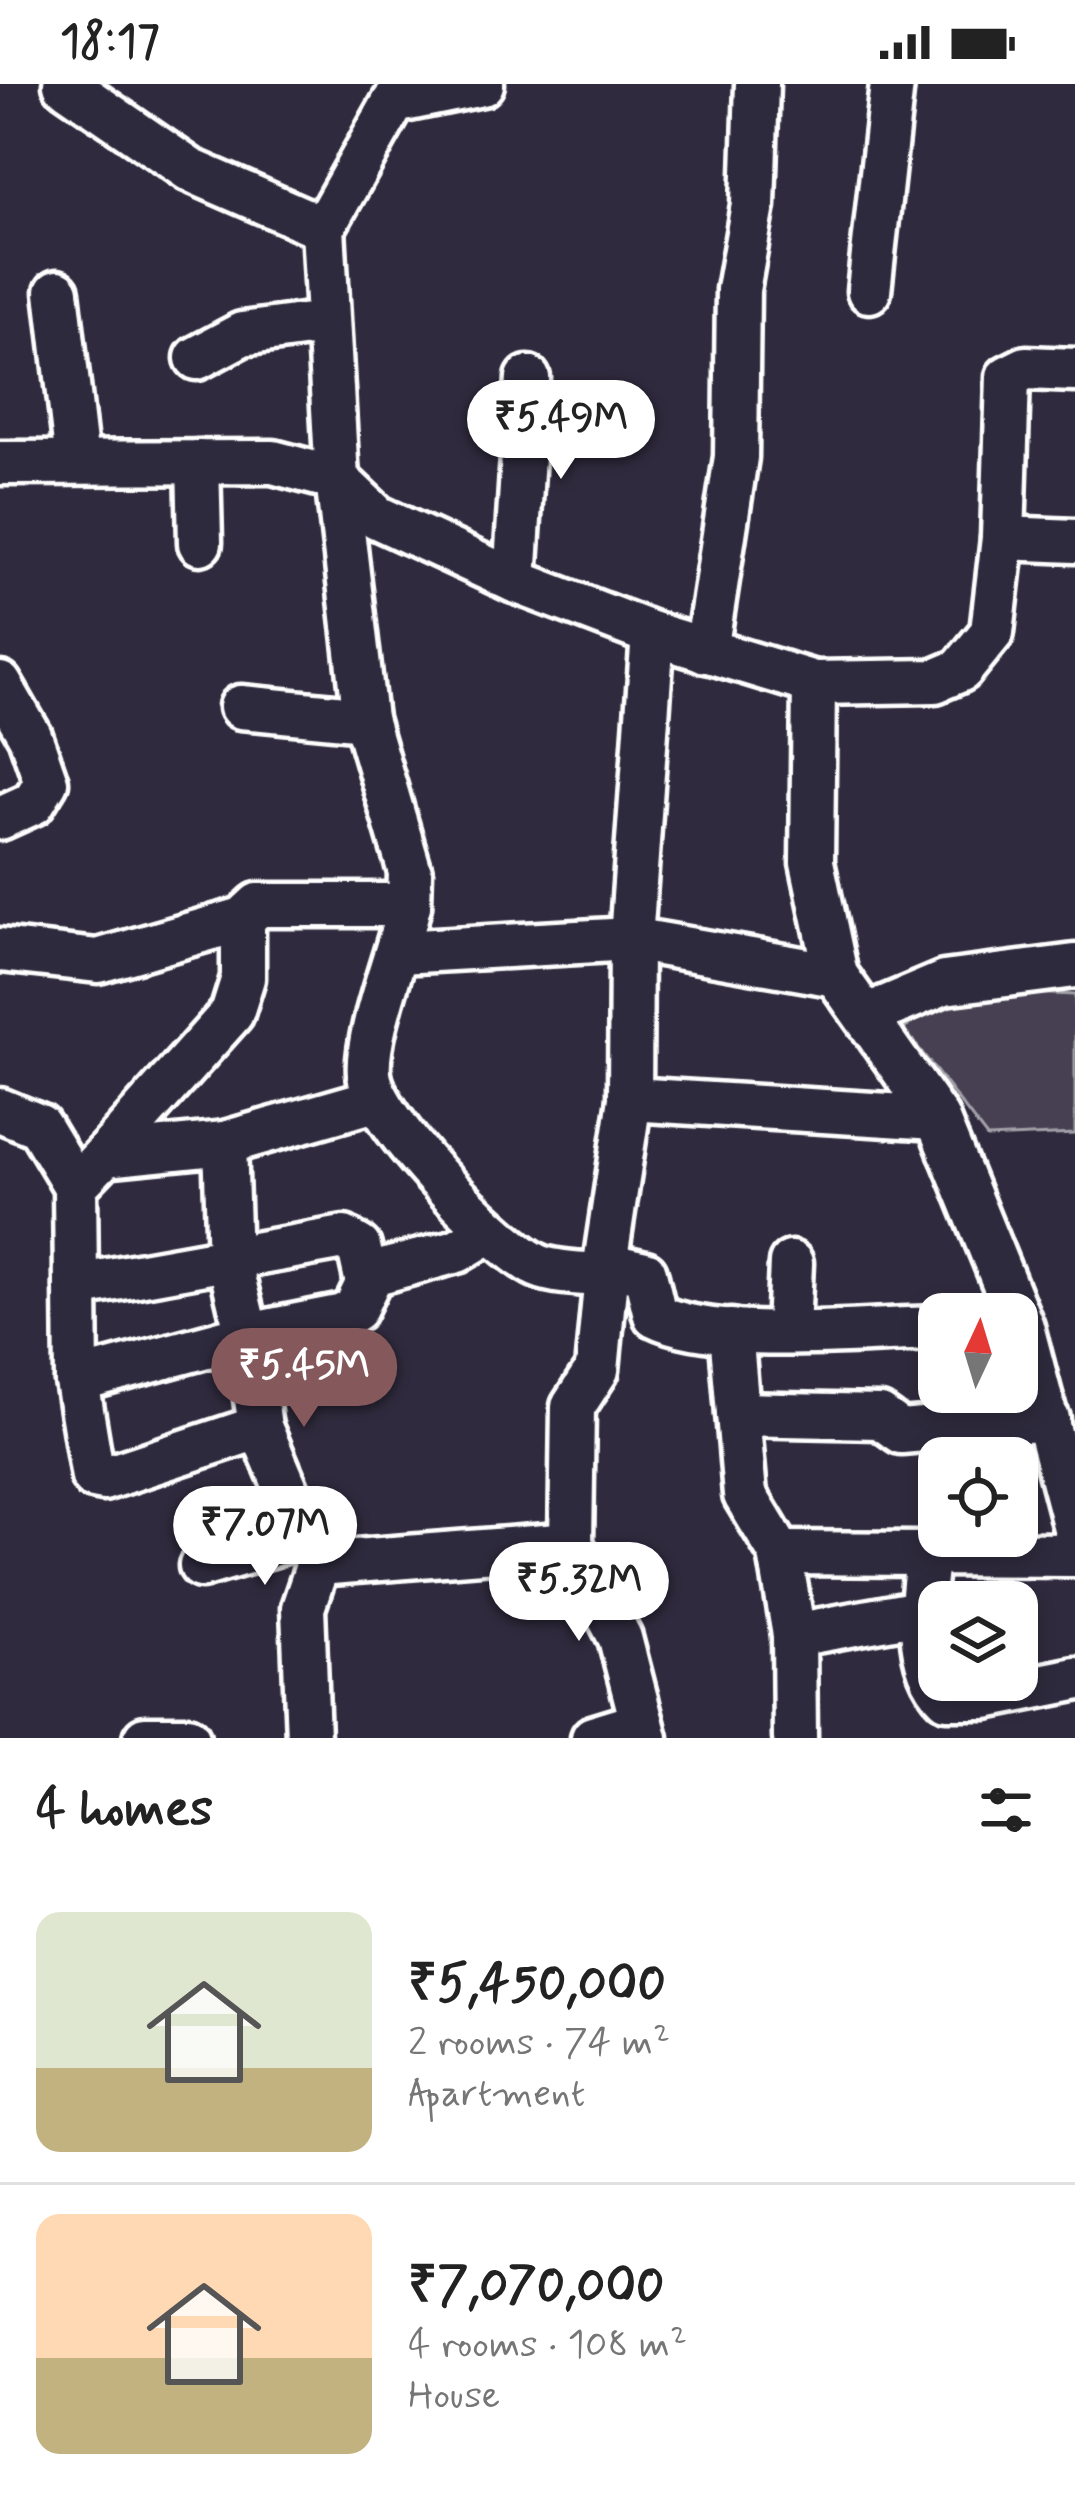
<!DOCTYPE html>
<html lang="en">
<head>
<meta charset="utf-8">
<style>
	body { margin:0; font-family:Mynerve,sans-serif; background:#f6f6f6; color:#222; height:100vh; display:flex; flex-direction:column; font-size:45px; white-space:nowrap }
	* { box-sizing:border-box; margin:0 }
	p { font-size:39px; color:#767676 }
	.icon { flex:none; width:66px; height:66px; fill:none; stroke:currentColor; stroke-width:2; stroke-linecap:round; stroke-linejoin:round }
	.map { position:relative; height:1654px; overflow:hidden }
	.sheet { display:flex; flex-direction:column; background:#fff; flex:1 }
	.sheet>* { flex:none }
	.needle { width:78px; rotate:4deg }
	.tools { position:absolute; left:918px; top:1209px; display:grid; gap:24px }
	.tools a { display:grid; place-items:center; width:120px; height:120px; border-radius:24px; background:#fff; box-shadow:0 6px 18px #0003; font-size:60px }
	.price { position:absolute; translate:-50% -102px; padding:0 27px; border-radius:42px; background:#fff; color:#222; font-size:39px; line-height:78px; filter:drop-shadow(0 3px 6px #0008) }
	.price::after { content:''; position:absolute; left:50%; top:72px; width:36px; height:27px; margin-left:-18px; background:inherit; clip-path:polygon(0 0,100% 0,50% 100%) }
	.price.on { background:#85585c; color:#fff }
	ul { padding:0; list-style:none }
	li { display:flex; align-items:center; gap:36px; height:300px; padding:0 36px }
	li+li { border-top:3px solid #e0e0e0 }
	li span { display:grid; place-items:center; flex:none; width:336px; height:240px; border-radius:24px; color:#555 }
	li>.icon { margin-inline-start:auto }
	span .icon { width:144px; height:144px; fill:#fffc; stroke-width:1 }
	li b { font-size:51px }
	h2 { display:flex; justify-content:space-between; align-items:center; height:144px; padding:0 36px; font-size:51px }
	.status { display:flex; justify-content:space-between; align-items:center; height:84px; padding:0 60px; background:#fff; direction:ltr }
	.status svg { height:33px; fill:currentColor }
	.map>svg:first-child { display:block }
	.green { fill:#464152; stroke:#a2a0a8; stroke-width:3 }
	.lines { fill:none; stroke-linecap:round; stroke-linejoin:round }
	.minor-casing { stroke:#fff; stroke-width:51 }
	.minor { stroke:#2f2a3d; stroke-width:42 }
</style>
</head>
<body>
<div class="status"><b>18:17</b><svg viewBox="0 0 49 12"><path d="M0 12V9h3v3zM5 12V6h3v6zM10 12V3h3v9zM15 12V0h3v12zM26 1h20v11H26zM47 4h2v5h-2z"/></svg></div>
<div class="map">
<svg width="1075" height="1654" viewBox="0 0 1075 1654">
	<rect width="100%" height="100%" fill="#2f2a3d"/>
	<filter id="ink" filterUnits="userSpaceOnUse"><feTurbulence type="fractalNoise" baseFrequency=".00833" numOctaves="2"/><feDisplacementMap in="SourceGraphic" scale="24" xChannelSelector="R" yChannelSelector="G"/><feConvolveMatrix kernelMatrix="1 2 1 2 8 2 1 2 1" color-interpolation-filters="sRGB"/></filter>
	<g filter="url(#ink)">
		<polygon class="green" points="953,906 1075,911 1075,1050 987,1054 904,945"/>
		<g class="lines">
			<g class="minor-casing">
				<g id="minor">
					<polyline points="65,0 190,86 323,144 337,395 377,433 515,497 653,550 814,599 812,778 836,891 937,1034 1022,1243 1075,1444"/>
					<polyline points="323,144 394,18 482,0"/>
					<polyline points="869,207 892,0"/>
					<polyline points="57,208 77,377"/>
					<polyline points="197,274 242,250 324,239"/>
					<polyline points="198,378 200,459"/>
					<polyline points="0,379 273,378 337,395 365,635 410,788 409,821"/>
					<polyline points="1003,454 1075,457"/>
					<polyline points="515,497 528,294"/>
					<path d="M653 550 631 855 630 1015 605 1180 645 1189 655 1231C715 1262 868 1245 939 1244"/>
					<polyline points="706,567 736,373 738,206 753,121 757,0"/>
					<polyline points="814,599 935,597 961,586 992,548 1003,454 1008,293 1026,284 1075,286"/>
					<polyline points="0,600 30,652 46,698 33,719 0,734"/>
					<polyline points="241,623 365,635"/>
					<path d="M0 866 98 877 243 835 258 821H409C400 866 365 950 369 990 374 1036 492 1157 534 1180 551 1190 586 1189 606 1192L597 1286 573 1323 571 1460 620 1554 642 1639"/>
					<polyline points="399,868 631,855 836,891"/>
					<polyline points="868,931 944,899 1075,882"/>
					<polyline points="630,1015 937,1034"/>
					<polyline points="0,1026 39,1042 75,1102 77,1297 247,1251 229,1176 225,1059 105,1071 75,1102"/>
					<polyline points="225,1059 375,1016"/>
					<polyline points="105,1071 232,929 243,894 243,835"/>
					<polyline points="76,1202 344,1154 359,1163 367,1199"/>
					<polyline points="788,1246 791,1179"/>
					<polyline points="731,1247 745,1411 780,1469"/>
					<polyline points="77,1297 93,1393 103,1395 260,1343"/>
					<polyline points="738,1330 880,1333 901,1348 1048,1335"/>
					<path d="M928 1469C922 1513 912 1579 947 1613H986L1075 1595"/>
					<polyline points="318,1480 571,1460"/>
					<polyline points="201,1482 308,1450"/>
					<polyline points="794,1551 920,1528"/>
					<polyline points="145,1654 188,1654"/>
					<polyline points="308,1654 303,1524 318,1480 260,1343 247,1251 343,1232 355,1225 372,1190 457,1167 490,1147"/>
					<polyline points="593,1654 642,1639 646,1654"/>
					<polyline points="795,1654 794,1551 780,1469 1075,1471"/>
				</g>
			</g>
			<use href="#minor" class="minor"/>
		</g>
	</g>
</svg>
<div class="tools">
<a><svg class="needle" viewBox="-14 -14 28 28"><path d="M0-13l5 13h-10z" fill="#e53935"/><path d="M0 13l5-13h-10z" fill="#767676"/></svg></a>
<a><svg class="icon" aria-label="locate" viewBox="0 0 24 24"><circle cx="12" cy="12" r="6"/><path d="M12 2v4M12 18v4M2 12h4M18 12h4"/></svg></a>
<a><svg class="icon" aria-label="layers" viewBox="0 0 24 24"><path d="M12 4l9 5-9 5-9-5zM3 14l9 5 9-5"/></svg></a>
</div>
<b class="price" style="left:561px;top:398px">₹5.49M</b>
<b class="price on" style="left:304px;top:1346px">₹5.45M</b>
<b class="price" style="left:265px;top:1504px">₹7.07M</b>
<b class="price" style="left:579px;top:1560px">₹5.32M</b>
</div>
<section class="sheet">
<h2>4 homes<svg class="icon" aria-label="filters" viewBox="0 0 24 24"><path d="M4 7h16M4 17h16"/><circle cx="9" cy="7" r="2"/><circle cx="15" cy="17" r="2"/></svg></h2>
<ul>
<li><span style="background:linear-gradient(#dfe7d0 65%,#c2b280 0)"><svg class="icon" aria-label="home" viewBox="0 0 24 24"><path d="M3 11l9-7 9 7M6 9v11h12V9"/></svg></span><div><b>₹5,450,000</b><p>2 rooms · 74 m²</p><p>Apartment</p></div></li>
<li><span style="background:linear-gradient(#ffd9b3 60%,#c2b280 0)"><svg class="icon" aria-label="home" viewBox="0 0 24 24"><path d="M3 11l9-7 9 7M6 9v11h12V9"/></svg></span><div><b>₹7,070,000</b><p>4 rooms · 108 m²</p><p>House</p></div></li>
</ul>
</section>
</body>
</html>
